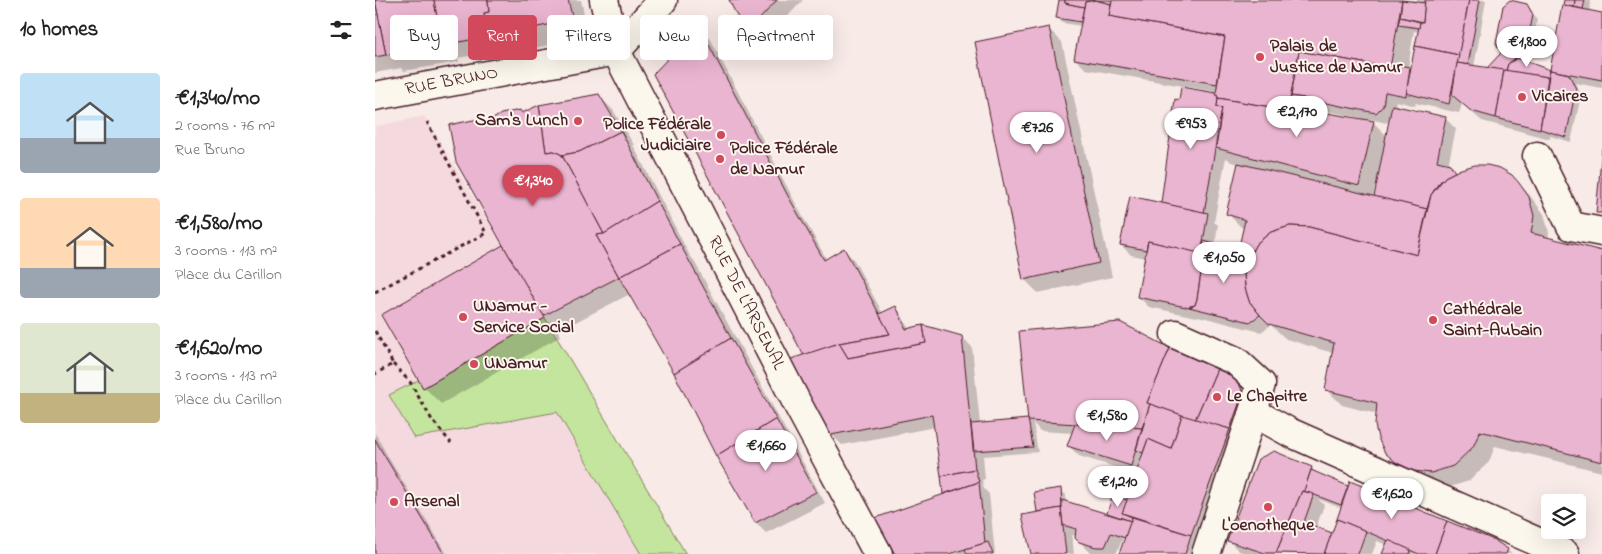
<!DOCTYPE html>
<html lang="en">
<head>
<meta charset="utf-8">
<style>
	body { margin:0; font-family:"Indie Flower",sans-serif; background:#f6f6f6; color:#222; height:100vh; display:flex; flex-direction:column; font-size:19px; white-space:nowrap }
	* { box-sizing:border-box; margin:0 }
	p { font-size:16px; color:#767676 }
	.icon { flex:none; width:28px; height:28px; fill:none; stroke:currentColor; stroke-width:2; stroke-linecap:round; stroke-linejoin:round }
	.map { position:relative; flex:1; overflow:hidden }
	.details { display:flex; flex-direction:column; background:#fff; width:375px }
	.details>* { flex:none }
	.top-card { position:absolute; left:15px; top:15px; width:475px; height:45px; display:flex; gap:10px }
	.controls { position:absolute; left:1166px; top:494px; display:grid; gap:10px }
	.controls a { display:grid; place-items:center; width:45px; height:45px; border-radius:5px; background:#fff; box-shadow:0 5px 20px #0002; font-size:25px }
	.price { position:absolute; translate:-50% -42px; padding:0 11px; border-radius:18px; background:#fff; color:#222; font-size:16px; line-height:32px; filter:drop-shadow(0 1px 2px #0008) }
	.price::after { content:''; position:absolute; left:50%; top:30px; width:15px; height:11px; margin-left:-8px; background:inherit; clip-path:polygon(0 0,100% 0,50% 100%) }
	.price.on { background:#d1495b; color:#fff }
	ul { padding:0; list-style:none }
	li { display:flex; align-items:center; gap:15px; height:125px; padding:0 20px }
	li span { display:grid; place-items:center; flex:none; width:140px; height:100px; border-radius:5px; color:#555 }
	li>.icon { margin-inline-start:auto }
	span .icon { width:60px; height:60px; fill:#fffc; stroke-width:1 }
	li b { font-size:21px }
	h2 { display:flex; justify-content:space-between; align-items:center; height:60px; padding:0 20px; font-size:21px }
	.chip { padding:0 18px; border-radius:5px; background:#fff; box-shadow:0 5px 20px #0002; font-size:18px; line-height:45px }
	.chip.on { background:#d1495b; color:#fff }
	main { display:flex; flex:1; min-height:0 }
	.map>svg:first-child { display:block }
	.built { fill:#f4dadf }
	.green { fill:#c4e59e; stroke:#878264 }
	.shadow { fill:#0003; fill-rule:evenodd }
	.building { fill:#eab5d0; stroke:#4a1f2b }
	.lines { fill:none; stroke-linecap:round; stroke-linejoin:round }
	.minor-casing { stroke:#4a1f2b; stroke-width:31 }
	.path { stroke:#4a1f2b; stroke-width:3; stroke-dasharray:4 4; stroke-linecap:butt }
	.minor { stroke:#fbf7ec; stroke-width:28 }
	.poi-dot { fill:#d1495b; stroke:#fbf7ec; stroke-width:2 }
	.labels { text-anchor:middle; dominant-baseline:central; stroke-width:4; stroke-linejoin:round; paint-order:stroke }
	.poi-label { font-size:18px; font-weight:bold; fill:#4a1f2b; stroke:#fbf7ec; text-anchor:start }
	.street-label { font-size:18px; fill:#4a1f2b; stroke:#fbf7ec }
</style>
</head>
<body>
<main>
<section class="details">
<h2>10 homes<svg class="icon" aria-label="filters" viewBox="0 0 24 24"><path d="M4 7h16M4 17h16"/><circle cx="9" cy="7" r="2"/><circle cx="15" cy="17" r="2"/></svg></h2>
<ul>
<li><span style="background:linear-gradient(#bfe0f5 65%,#9aa5b1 0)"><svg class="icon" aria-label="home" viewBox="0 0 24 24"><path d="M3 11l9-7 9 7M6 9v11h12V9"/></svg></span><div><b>€1,340/mo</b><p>2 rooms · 76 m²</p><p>Rue Bruno</p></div></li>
<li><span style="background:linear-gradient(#ffd9b3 70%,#9aa5b1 0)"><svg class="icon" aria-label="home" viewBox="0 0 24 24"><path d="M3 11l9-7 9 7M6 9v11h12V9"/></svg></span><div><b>€1,580/mo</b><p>3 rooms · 113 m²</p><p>Place du Carillon</p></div></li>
<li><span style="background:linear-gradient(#dfe7d0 70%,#c2b280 0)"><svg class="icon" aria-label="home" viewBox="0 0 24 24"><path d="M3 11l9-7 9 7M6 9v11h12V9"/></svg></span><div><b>€1,620/mo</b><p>3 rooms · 113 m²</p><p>Place du Carillon</p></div></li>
</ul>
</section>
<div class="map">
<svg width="1227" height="554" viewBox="0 0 1227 554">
	<rect width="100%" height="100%" fill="#f8eae6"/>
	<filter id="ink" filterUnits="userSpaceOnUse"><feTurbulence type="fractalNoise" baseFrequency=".02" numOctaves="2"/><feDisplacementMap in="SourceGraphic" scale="10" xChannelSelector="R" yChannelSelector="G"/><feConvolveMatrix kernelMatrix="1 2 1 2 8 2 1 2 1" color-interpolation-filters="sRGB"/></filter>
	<g filter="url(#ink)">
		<polygon class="built" points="49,116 128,245 311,554 0,554 0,126"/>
		<polygon class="green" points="170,318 311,554 266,554 182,412 39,438 14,395 44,380 48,388"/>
		<g class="shadow">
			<polygon points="0,0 206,0 214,37 130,54 127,50 83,58 84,62 29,71 26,68 0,73"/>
			<polygon points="355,0 428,0 385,46 372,33"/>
			<path d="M685 0H1111L1099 67 1113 69 1128 53 1152 5 1157 11 1162 21 1156 54 1147 61 1176 72 1188 6 1192 7 1189 5 1190 0H1216L1214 12 1227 15V88L1200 83 1206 95 1196 142 1175 136V139L1107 121 1087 104 1084 113 1040 103 1041 106 1021 101 1020 107 1070 118 1081 129 1073 165 1082 173 1136 176 1152 192 1169 214 1174 233 1173 239 1227 252V472L1120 446 1114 462 1094 481 1072 488 1027 468 1011 452 1002 414 967 405 951 389 958 353 911 339 896 325 886 332 823 316 822 317 774 307 763 296 771 258 756 255 746 245 787 204 805 101 842 94V92L711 69 700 59 707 26 687 23 682 17ZM1039 31 1044 32 1036 69 1033 68ZM937 108 986 118V120L941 112ZM995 119 1011 123 1015 119 1012 136ZM851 157 856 162 864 164 852 213 866 227 870 228 864 253 840 245 843 225 839 222ZM1001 182H1003L1000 198 998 197Z"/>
			<path d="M324 28 335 38 423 208 452 260 469 250 479 260 508 314 521 308 526 313 534 330 587 337 597 347 605 424 653 420 655 422 646 332 795 349 861 379 876 393 828 554H746L753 527 741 554H722L715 552 701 538V536L697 535 699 554H657L665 513 663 511 685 489 691 495V503L737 517 733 513 752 502 762 474 704 456 694 446 698 433 665 431 658 423 663 452 608 456 610 479 607 480 609 489 614 494 620 554H522L571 495 569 493 560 427 467 445 457 435ZM693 505 694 508 666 512V510Z"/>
			<polygon points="674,29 687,42 737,277 663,293 649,279"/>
			<polygon points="224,96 238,110 259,145 258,145 315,256 318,259 450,503 391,533 381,523 342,455 300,372 255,294 183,331 186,336 66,404 49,387 132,251 108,119 112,124"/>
			<polygon points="0,433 16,462 72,554 0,554"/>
			<path d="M937 468 943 475 973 488 1132 550 1137 554H1009L1012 545 1002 541 997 554H873L864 551 853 540ZM943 499 966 508 957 534 941 528 949 505Z"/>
		</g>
		<g class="building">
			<polygon points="0,0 59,0 67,45 11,55"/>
			<polygon points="0,0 11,55 0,57"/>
			<polygon points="59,0 113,0 114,12 109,13 112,37 67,45"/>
			<polygon points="113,0 193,0 198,20 112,37 109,13 114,12"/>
			<polygon points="354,0 402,0 371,34"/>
			<polygon points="684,0 690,0 690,3 709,7 706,22 681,18"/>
			<polygon points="690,0 737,0 736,4 720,0 710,2 709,7 690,3"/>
			<polygon points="720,0 736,4 734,16 850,37 842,84 699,59 710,2"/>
			<polygon points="737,0 1027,0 1015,68 924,51 913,110 843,98 841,93 850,37 734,16"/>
			<polygon points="1027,0 1050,3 1048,22 1025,17"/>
			<polygon points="1050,0 1094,0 1084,55 1040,46 1045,22 1048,22"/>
			<polygon points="1094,0 1105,0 1093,65 1082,63"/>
			<polygon points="1135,0 1152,4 1158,15 1151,49 1133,64 1131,71 1112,68 1126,53 1121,43 1128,6"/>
			<polygon points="1189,0 1200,0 1199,7 1188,5"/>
			<polygon points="1200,0 1210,0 1208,9 1199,7"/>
			<polygon points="1187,5 1227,13 1227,80 1175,70"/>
			<polygon points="1025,17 1045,22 1044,28 1023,25"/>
			<polygon points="324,26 413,196 449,260 469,248 515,334 464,343 429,356 278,74"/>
			<polygon points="674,27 724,263 648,280 600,42"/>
			<polygon points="1040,46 1084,55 1074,104 1031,93"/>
			<polygon points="924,51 1015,68 1016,64 1035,67 1031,96 1010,92 1008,106 1001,113 916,96"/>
			<polygon points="1142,58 1175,70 1173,77 1131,71 1133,64"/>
			<polygon points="1082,63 1129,70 1121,118 1096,111 1077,95"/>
			<polygon points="1129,70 1173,77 1165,129 1121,118"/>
			<polygon points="1175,70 1194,74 1201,89 1191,137 1165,129"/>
			<polygon points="806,87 841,93 843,98 842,107 847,108 829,213 786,203 800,99 804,100"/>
			<polygon points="224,94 246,131 204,152 187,155 179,151 171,152 164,105"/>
			<polygon points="916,96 929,98 923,108 999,121 984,186 841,148 847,108 842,107 843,98 913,110"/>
			<polygon points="164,105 171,152 179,151 187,155 229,234 221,235 244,277 168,316 81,162 74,125 108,118 110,124 126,114 145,110 147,113"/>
			<polygon points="1017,105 1071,117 1062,161 1075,164 1080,172 1070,177 1063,184 1056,195 1052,209 999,197"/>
			<polygon points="246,131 282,201 229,234 187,155 204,152"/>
			<polygon points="1227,148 1227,213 1221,213"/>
			<polygon points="863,163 1052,209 1042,255 934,227 915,226 896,232 881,244 875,255 863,251 870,220 851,214"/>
			<polygon points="1100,165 1112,165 1125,168 1137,175 1144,183 1154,197 1159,216 1156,233 1227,251 1227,462 1105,431 1098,447 1078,466 1056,473 1039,471 1022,463 1010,453 1003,438 1000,425 1002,403 950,390 959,343 894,324 885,315 874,301 870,288 869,274 873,259 881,244 896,232 915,226 934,227 1042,255 1056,195 1070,177 1086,169"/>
			<polygon points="755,196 833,213 826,254 773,241 771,250 745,245"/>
			<polygon points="282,201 305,244 244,277 221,235 229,234"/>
			<polygon points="773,241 829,254 822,299 820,305 811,307 762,297"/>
			<polygon points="829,241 875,255 869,274 870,288 874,301 885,315 875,322 814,307 820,305 822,299 829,254 826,254"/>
			<polygon points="305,244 356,338 299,373 244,277"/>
			<polygon points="128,245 170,318 48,388 6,315"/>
			<polygon points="521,306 531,329 548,325 551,343 473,358 464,343 515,334 504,314"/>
			<polygon points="745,322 795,348 772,403 775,404 767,428 653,421 644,331"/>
			<polygon points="548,325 587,336 600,469 566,476 557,415 456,435 413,360 464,343 473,358 551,343"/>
			<polygon points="356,338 401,419 341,456 299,373"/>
			<polygon points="795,348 842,369 820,420 772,403"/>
			<polygon points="842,369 862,378 868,393 855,429 820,420"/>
			<polygon points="775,404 807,415 796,449 773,439 768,453 761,450"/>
			<polygon points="807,415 855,429 816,535 747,513 773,439 796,449"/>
			<polygon points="401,419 441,492 380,523 341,456"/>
			<polygon points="653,419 658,447 599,451 596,424"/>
			<polygon points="700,424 767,428 756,466 692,446"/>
			<polygon points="0,439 6,450 69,554 0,554"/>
			<polygon points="899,451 937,467 929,491 927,491 901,553 890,553 852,541 883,459"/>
			<polygon points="600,469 604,482 568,494 566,476"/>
			<polygon points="936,470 973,486 966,505 929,491"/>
			<polygon points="975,481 1072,521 1060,554 1044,554 962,519"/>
			<polygon points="604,482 610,543 574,554 520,554 500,518"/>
			<polygon points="686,488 687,508 662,512 659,492"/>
			<polygon points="927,491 939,494 929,522 957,533 949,554 901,553"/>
			<polygon points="738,495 752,500 747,513 757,517 756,521 732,513"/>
			<polygon points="687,500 756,521 750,538 736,533 730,547 721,547 704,542 700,538 701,529 688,525 686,508 687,508"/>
			<polygon points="686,508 691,554 656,554 647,515"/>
			<polygon points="757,517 816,535 810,554 744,554"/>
			<polygon points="962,519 991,531 983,554 949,554"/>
			<polygon points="1072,521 1119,540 1133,549 1131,554 1060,554"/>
			<polygon points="1013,540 1036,550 1035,554 1007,554"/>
			<polygon points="613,542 618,554 592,554 590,549"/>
		</g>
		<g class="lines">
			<g class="minor-casing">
				<g id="minor">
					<path id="s1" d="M229 0 241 51 424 407 503 554"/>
					<polyline points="241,51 288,0"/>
					<path id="s2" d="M0 96 241 51"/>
					<polyline points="1162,156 1196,226 1227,232"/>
					<polyline points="800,334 861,361 886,384 878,412 914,432 1190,554"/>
					<polyline points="831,554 878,412"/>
				</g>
			</g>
			<g class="path">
				<polyline points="0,292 111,233 52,122"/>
				<polyline points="0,331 18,364 0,374"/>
				<polyline points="18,364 35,382 57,420 76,443"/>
			</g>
			<use href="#minor" class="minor"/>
		</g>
	</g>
	<g class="poi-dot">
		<circle cx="885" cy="57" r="5"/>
		<circle cx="1147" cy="97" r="5"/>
		<circle cx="203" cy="121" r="5"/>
		<circle cx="346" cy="135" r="5"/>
		<circle cx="345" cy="159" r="5"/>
		<circle cx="88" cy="317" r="5"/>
		<circle cx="1058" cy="320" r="5"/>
		<circle cx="99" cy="364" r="5"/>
		<circle cx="842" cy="397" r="5"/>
		<circle cx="19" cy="502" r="5"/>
		<circle cx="893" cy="507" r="5"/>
	</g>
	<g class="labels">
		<g class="poi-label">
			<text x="895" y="47">Palais de<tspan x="895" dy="21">Justice de Namur</tspan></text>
			<text x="1157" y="97">Vicaires</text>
			<text x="193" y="121" text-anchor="end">Sam's Lunch</text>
			<text x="336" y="125" text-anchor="end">Police Fédérale<tspan x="336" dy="21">Judiciaire</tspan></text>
			<text x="355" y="149">Police Fédérale<tspan x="355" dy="21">de Namur</tspan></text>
			<text x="98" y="307">UNamur -<tspan x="98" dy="21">Service Social</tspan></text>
			<text x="1068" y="310">Cathédrale<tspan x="1068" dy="21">Saint-Aubain</tspan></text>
			<text x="109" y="364">UNamur</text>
			<text x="852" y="397">Le Chapitre</text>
			<text x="29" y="502">Arsenal</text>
			<text x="893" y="526" text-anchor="middle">L'oenotheque</text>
		</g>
		<g class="street-label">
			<text stroke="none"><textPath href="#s2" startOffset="78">RUE BRUNO</textPath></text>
			<text stroke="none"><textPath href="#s1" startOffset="336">RUE DE L'ARSENAL</textPath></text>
		</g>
	</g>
</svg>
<div class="controls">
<a><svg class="icon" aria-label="layers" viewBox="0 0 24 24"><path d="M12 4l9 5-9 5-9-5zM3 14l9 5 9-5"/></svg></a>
</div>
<b class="price" style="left:1152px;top:68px">€1,800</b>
<b class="price" style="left:922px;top:138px">€2,170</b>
<b class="price" style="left:816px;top:150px">€953</b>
<b class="price" style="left:662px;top:154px">€726</b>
<b class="price on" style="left:158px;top:207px">€1,340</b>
<b class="price" style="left:849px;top:284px">€1,050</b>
<b class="price" style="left:732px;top:442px">€1,580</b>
<b class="price" style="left:391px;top:472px">€1,660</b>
<b class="price" style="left:743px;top:508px">€1,210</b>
<b class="price" style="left:1017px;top:520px">€1,620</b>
<div class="top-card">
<a class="chip">Buy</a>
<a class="chip on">Rent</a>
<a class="chip">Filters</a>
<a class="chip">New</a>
<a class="chip">Apartment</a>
</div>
</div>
</main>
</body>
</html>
